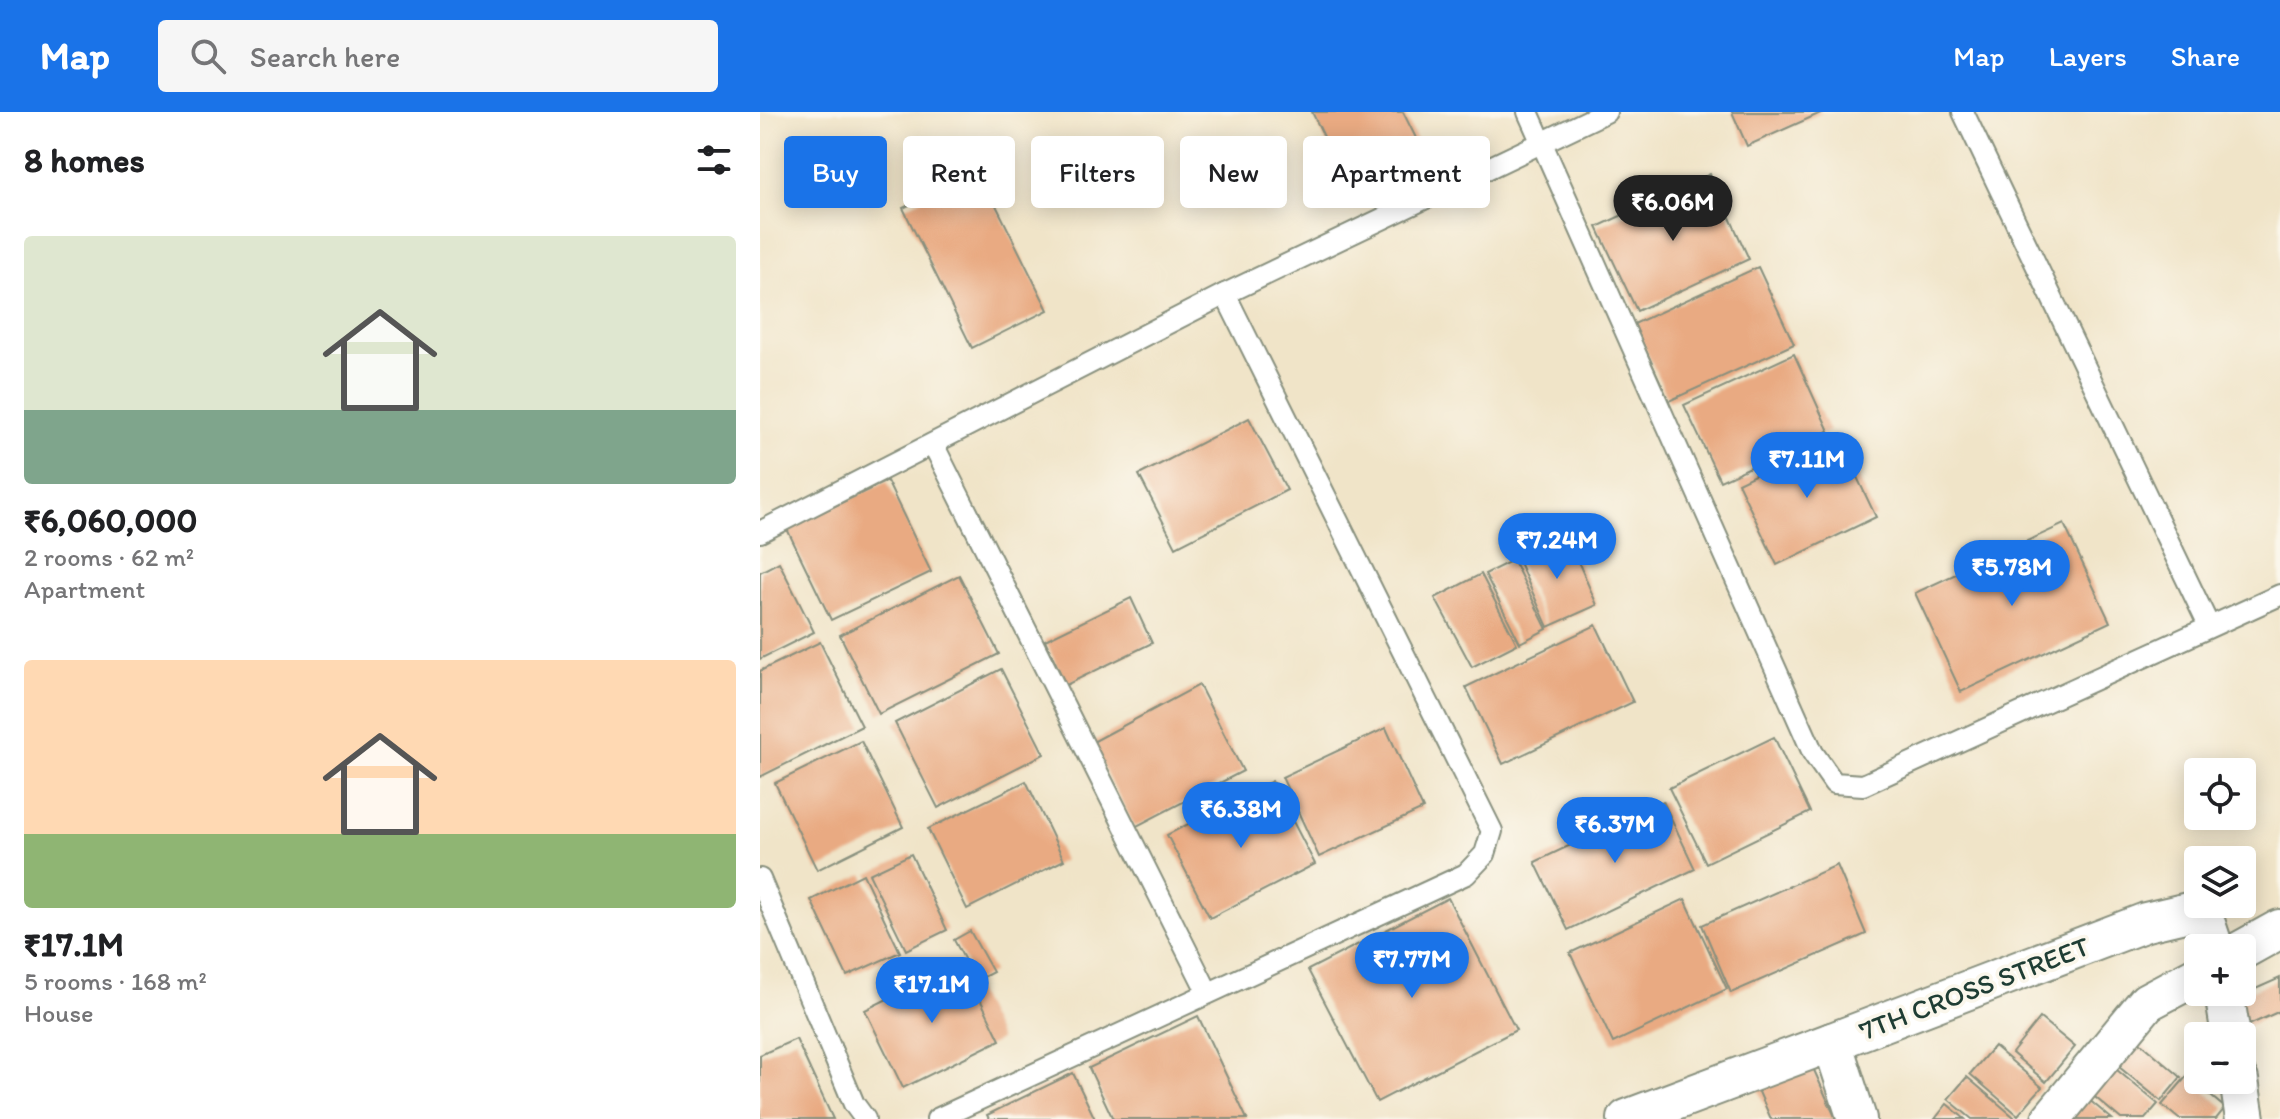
<!DOCTYPE html>
<html lang="en">
<head>
<meta charset="utf-8">
<style>
	body { margin:0; font-family:Itim,sans-serif; background:#f6f6f6; color:#202124; height:100vh; display:flex; flex-direction:column; font-size:30px; white-space:nowrap }
	* { box-sizing:border-box; margin:0 }
	p { font-size:26px; color:#757577 }
	.icon { flex:none; width:44px; height:44px; fill:none; stroke:currentColor; stroke-width:2; stroke-linecap:round; stroke-linejoin:round }
	.map { position:relative; flex:1; overflow:hidden }
	.panel { display:flex; flex-direction:column; background:#fff; width:760px }
	.panel>* { flex:none }
	.banner { position:absolute; left:24px; top:24px; width:760px; height:72px; display:flex; gap:16px }
	.controls { position:absolute; left:1424px; top:646px; display:grid; gap:16px }
	.controls a { display:grid; place-items:center; width:72px; height:72px; border-radius:8px; background:#fff; box-shadow:0 4px 20px #0003; font-size:40px }
	.price { position:absolute; translate:-50% -68px; padding:0 18px; border-radius:28px; background:#1a73e8; color:#fff; font-size:26px; line-height:52px; filter:drop-shadow(0 2px 4px #0008) }
	.price::after { content:''; position:absolute; left:50%; top:48px; width:24px; height:18px; margin-left:-12px; background:inherit; clip-path:polygon(0 0,100% 0,50% 100%) }
	.price.active { background:#222; color:#fff }
	ul { padding:0; list-style:none }
	li { display:grid; align-content:center; gap:16px; height:424px; padding:0 24px }
	li span { display:grid; place-items:center; height:248px; border-radius:8px; color:#555 }
	li>.icon { margin-inline-start:auto }
	span .icon { width:144px; height:144px; fill:#fffc; stroke-width:1 }
	li b { font-size:34px }
	h2 { display:flex; justify-content:space-between; align-items:center; height:96px; padding:0 24px; font-size:34px }
	.chip { padding:0 28px; border-radius:8px; background:#fff; box-shadow:0 4px 20px #0003; font-size:28px; line-height:72px }
	.chip.active { background:#1a73e8; color:#fff }
	header { display:flex; align-items:center; gap:48px; box-sizing:border-box; height:112px; padding:0 40px; background:#1a73e8; color:#fff }
	header strong { font-size:38px }
	nav { display:flex; gap:44px; margin-inline-start:auto; font-size:28px }
	.search { width:560px; height:72px; background:#f6f6f6; display:flex; align-items:center; gap:20px; box-sizing:border-box; padding:0 28px; border-radius:8px; color:#757577; font-size:30px }
	main { display:flex; flex:1; min-height:0 }
	.map>svg:first-child { display:block }
	.building { fill:#e9aa82 }
	.lines { fill:none; stroke-linecap:round; stroke-linejoin:round }
	.lane-casing { stroke:#88907e; stroke-width:24 }
	.street-casing { stroke:#88907e; stroke-width:42 }
	.lane { stroke:#fff; stroke-width:20 }
	.street { stroke:#fff; stroke-width:38 }
	.labels { text-anchor:middle; dominant-baseline:central; stroke-width:7; stroke-linejoin:round; paint-order:stroke }
	.street-label { font-size:28px; fill:#1f3d34; stroke:#fbf7ec }
</style>
</head>
<body>
<header>
<strong>Map</strong>
<div class="search"><svg class="icon" aria-label="search" viewBox="0 0 24 24"><circle cx="10" cy="10" r="6"/><path d="M15 15l6 6"/></svg>Search here</div>
<nav><a>Map</a><a>Layers</a><a>Share</a></nav>
</header>
<main>
<section class="panel">
<h2>8 homes<svg class="icon" aria-label="filters" viewBox="0 0 24 24"><path d="M4 7h16M4 17h16"/><circle cx="9" cy="7" r="2"/><circle cx="15" cy="17" r="2"/></svg></h2>
<ul>
<li><span style="background:linear-gradient(#dfe7d0 70%,#7fa58c 0)"><svg class="icon" aria-label="home" viewBox="0 0 24 24"><path d="M3 11l9-7 9 7M6 9v11h12V9"/></svg></span><div><b>₹6,060,000</b><p>2 rooms · 62 m²</p><p>Apartment</p></div></li>
<li><span style="background:linear-gradient(#ffd9b3 70%,#8fb573 0)"><svg class="icon" aria-label="home" viewBox="0 0 24 24"><path d="M3 11l9-7 9 7M6 9v11h12V9"/></svg></span><div><b>₹17.1M</b><p>5 rooms · 168 m²</p><p>House</p></div></li>
</ul>
</section>
<div class="map">
<svg width="1520" height="1007" viewBox="0 0 1520 1007">
	<rect width="100%" height="100%" fill="#fbf7ec"/>
	<filter id="ink" filterUnits="userSpaceOnUse"><feTurbulence type="fractalNoise" baseFrequency=".0125" numOctaves="2"/><feDisplacementMap in="SourceGraphic" scale="16" xChannelSelector="R" yChannelSelector="G"/><feConvolveMatrix kernelMatrix="1 2 1 2 8 2 1 2 1" color-interpolation-filters="sRGB"/></filter>
	<filter id="wash" filterUnits="userSpaceOnUse"><feTurbulence type="fractalNoise" baseFrequency=".006" numOctaves="4" result="noise"/><feDisplacementMap in="SourceGraphic" scale="32" xChannelSelector="R" yChannelSelector="G"/><feGaussianBlur stdDeviation="1.8" result="paint"/><feColorMatrix in="noise" values="0 0 0 0 0 0 0 0 0 0 0 0 0 0 0 0 0 1.4 0 .05"/><feComposite in="paint" operator="in"/></filter>
	<g filter="url(#wash)">
		<rect width="100%" height="100%" fill="#f0e4c8"/>
		<g id="blocks">
			<g class="building">
				<polygon points="552,0 643,0 658,30 584,66"/>
				<polygon points="972,0 1063,0 987,34"/>
				<polygon points="219,59 288,198 212,236 143,96"/>
				<polygon points="950,62 989,147 877,199 837,115"/>
				<polygon points="998,155 1034,232 909,289 874,212"/>
				<polygon points="1034,242 1069,319 960,369 924,293"/>
				<polygon points="489,306 527,378 416,435 379,363"/>
				<polygon points="1077,323 1116,405 1017,453 978,371"/>
				<polygon points="127,369 171,460 71,508 27,417"/>
				<polygon points="1304,412 1350,510 1201,580 1155,481"/>
				<polygon points="807,424 837,493 788,515 757,446"/>
				<polygon points="753,448 787,517 760,531 725,462"/>
				<polygon points="19,450 54,520 0,547 0,460"/>
				<polygon points="721,462 757,532 712,555 675,486"/>
				<polygon points="199,463 239,542 119,602 80,523"/>
				<polygon points="371,486 392,531 306,573 285,528"/>
				<polygon points="836,513 873,590 743,652 706,575"/>
				<polygon points="60,530 102,614 0,665 0,559"/>
				<polygon points="241,557 284,642 178,696 135,611"/>
				<polygon points="439,573 483,659 375,715 331,631"/>
				<polygon points="626,616 663,697 559,745 522,665"/>
				<polygon points="1014,625 1050,700 946,751 909,676"/>
				<polygon points="101,629 143,715 57,758 15,671"/>
				<polygon points="266,669 304,748 207,797 168,717"/>
				<polygon points="512,669 555,752 450,806 407,723"/>
				<polygon points="903,689 935,757 808,818 775,750"/>
				<polygon points="151,742 187,818 146,838 109,762"/>
				<polygon points="1077,753 1106,822 971,881 942,813"/>
				<polygon points="103,762 140,840 87,864 51,788"/>
				<polygon points="688,786 756,918 617,990 548,858"/>
				<polygon points="925,787 967,877 853,931 810,841"/>
				<polygon points="210,819 233,860 216,869 194,828"/>
				<polygon points="202,850 240,928 143,976 105,898"/>
				<polygon points="1520,866 1520,899 1487,914 1475,886"/>
				<polygon points="438,904 487,1007 353,1007 329,956"/>
				<polygon points="1280,906 1315,935 1286,970 1252,941"/>
				<polygon points="1374,925 1421,965 1401,989 1353,950"/>
				<polygon points="36,927 73,1007 0,1007 0,943"/>
				<polygon points="1234,934 1282,975 1258,1003 1210,962"/>
				<polygon points="1049,947 1076,1007 1011,1007 995,971"/>
				<polygon points="1351,953 1398,992 1385,1007 1361,1007 1329,980"/>
				<polygon points="313,961 335,1007 229,1007 227,1003"/>
				<polygon points="1427,964 1465,996 1456,1007 1419,1007 1402,993"/>
				<polygon points="1207,965 1254,1005 1253,1007 1212,1007 1188,987"/>
				<polygon points="1322,982 1352,1007 1305,1007"/>
				<polygon points="1187,992 1205,1007 1175,1007"/>
			</g>
		</g>
	</g>
	<g filter="url(#ink)">
		<use href="#blocks" fill-opacity="0" stroke="#88907e" stroke-width="2"/>
		<g class="lines">
			<g class="lane-casing">
				<g id="lane">
					<polyline points="768,0 1053,641 1074,671 1103,673 1520,483"/>
					<polyline points="1203,0 1449,514"/>
					<polyline points="173,332 448,881"/>
					<polyline points="0,420 465,182 846,0"/>
					<polyline points="0,767 94,992 105,1007"/>
					<polyline points="177,1007 706,762 725,742 732,719 465,182"/>
				</g>
			</g>
			<g class="street-casing">
				<g id="street">
					<polyline points="1482,838 1520,817"/>
					<polyline points="1464,880 1471,924"/>
					<polyline points="1479,968 1485,1007"/>
					<polyline points="867,1007 1072,930"/>
					<polyline points="1097,1007 1072,930 1386,810 1441,797 1454,836"/>
					<polyline points="1291,1007 1387,890 1438,863"/>
				</g>
			</g>
			<use href="#lane" class="lane"/>
			<use href="#street" class="street"/>
		</g>
	</g>
	<g class="labels">
		<g class="street-label">
			<text transform="translate(1214 876) rotate(-21)">7TH CROSS STREET</text>
		</g>
	</g>
</svg>
<div class="controls">
<a><svg class="icon" aria-label="locate" viewBox="0 0 24 24"><circle cx="12" cy="12" r="6"/><path d="M12 2v4M12 18v4M2 12h4M18 12h4"/></svg></a>
<a><svg class="icon" aria-label="layers" viewBox="0 0 24 24"><path d="M12 4l9 5-9 5-9-5zM3 14l9 5 9-5"/></svg></a>
<a>+</a>
<a>−</a>
</div>
<b class="price active" style="left:913px;top:131px">₹6.06M</b>
<b class="price" style="left:1047px;top:388px">₹7.11M</b>
<b class="price" style="left:797px;top:469px">₹7.24M</b>
<b class="price" style="left:1252px;top:496px">₹5.78M</b>
<b class="price" style="left:481px;top:738px">₹6.38M</b>
<b class="price" style="left:855px;top:753px">₹6.37M</b>
<b class="price" style="left:652px;top:888px">₹7.77M</b>
<b class="price" style="left:172px;top:913px">₹17.1M</b>
<div class="banner">
<a class="chip active">Buy</a>
<a class="chip">Rent</a>
<a class="chip">Filters</a>
<a class="chip">New</a>
<a class="chip">Apartment</a>
</div>
</div>
</main>
</body>
</html>
